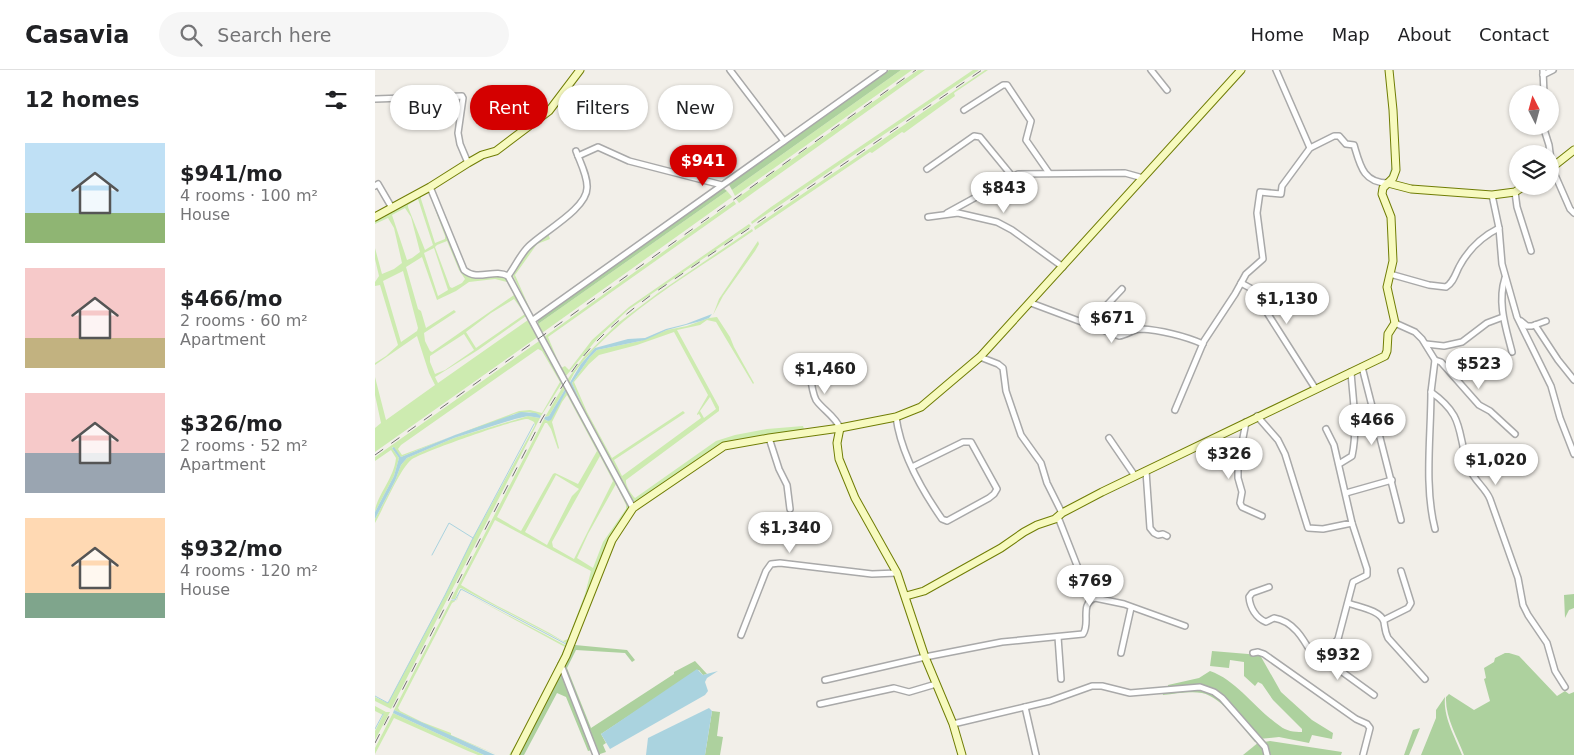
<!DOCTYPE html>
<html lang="en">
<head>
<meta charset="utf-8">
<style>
	body { margin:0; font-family:"DejaVu Sans",sans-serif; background:#f6f6f6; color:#202124; height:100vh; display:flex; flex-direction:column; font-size:19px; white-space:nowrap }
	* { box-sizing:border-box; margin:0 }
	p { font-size:16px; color:#757577 }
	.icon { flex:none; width:28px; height:28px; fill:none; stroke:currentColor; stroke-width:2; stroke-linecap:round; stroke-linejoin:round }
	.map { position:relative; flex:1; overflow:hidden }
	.panel { display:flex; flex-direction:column; background:#fff; width:375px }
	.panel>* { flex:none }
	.guide { position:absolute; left:15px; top:15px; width:475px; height:45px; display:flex; gap:10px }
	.needle { width:32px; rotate:354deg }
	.buttons { position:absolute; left:1134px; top:15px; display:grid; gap:10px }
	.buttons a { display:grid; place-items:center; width:50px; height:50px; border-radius:50%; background:#fff; box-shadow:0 1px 4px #0004; font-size:25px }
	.price { position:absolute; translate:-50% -42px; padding:0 11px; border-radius:18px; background:#fff; color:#222; font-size:16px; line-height:32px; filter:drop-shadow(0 1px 2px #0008) }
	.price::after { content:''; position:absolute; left:50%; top:30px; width:15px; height:11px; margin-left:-8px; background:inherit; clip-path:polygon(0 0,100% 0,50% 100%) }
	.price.current { background:#d40000; color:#fff }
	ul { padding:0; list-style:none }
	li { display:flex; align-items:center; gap:15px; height:125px; padding:0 25px }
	li span { display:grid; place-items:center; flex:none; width:140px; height:100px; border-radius:0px; color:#555 }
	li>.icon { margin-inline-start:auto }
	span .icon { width:60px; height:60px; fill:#fffc; stroke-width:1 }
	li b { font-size:21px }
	h2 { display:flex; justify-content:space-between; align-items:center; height:60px; padding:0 25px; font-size:21px }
	.chip { padding:0 18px; border-radius:22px; background:#fff; box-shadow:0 1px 4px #0004; font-size:18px; line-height:45px }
	.chip.current { background:#d40000; color:#fff }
	header { display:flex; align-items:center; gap:30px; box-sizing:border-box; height:70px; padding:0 25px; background:#fff; border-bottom:1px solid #e0e0e0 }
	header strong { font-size:24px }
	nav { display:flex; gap:28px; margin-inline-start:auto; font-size:18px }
	.search { width:350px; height:45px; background:#f6f6f6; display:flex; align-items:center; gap:12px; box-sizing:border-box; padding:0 18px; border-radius:28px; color:#757577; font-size:19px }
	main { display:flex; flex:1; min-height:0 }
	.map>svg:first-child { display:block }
	.grass { fill:#cdebb0; fill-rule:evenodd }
	.forest { fill:#add19e }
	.water { fill:#aad3df }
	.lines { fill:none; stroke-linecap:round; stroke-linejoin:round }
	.stream { stroke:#aad3df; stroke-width:1 }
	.street-casing { stroke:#a9a9a9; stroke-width:8 }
	.secondary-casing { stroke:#707d05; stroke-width:9 }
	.street { stroke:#fff; stroke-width:5 }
	.secondary { stroke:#f7fabf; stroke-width:7 }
	.rail { stroke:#707070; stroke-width:1; stroke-dasharray:10 10; stroke-linecap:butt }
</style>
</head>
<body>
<header>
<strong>Casavia</strong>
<div class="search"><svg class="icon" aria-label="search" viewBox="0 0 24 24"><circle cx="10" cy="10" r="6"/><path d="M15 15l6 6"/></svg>Search here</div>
<nav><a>Home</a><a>Map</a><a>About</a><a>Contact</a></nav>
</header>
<main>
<section class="panel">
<h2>12 homes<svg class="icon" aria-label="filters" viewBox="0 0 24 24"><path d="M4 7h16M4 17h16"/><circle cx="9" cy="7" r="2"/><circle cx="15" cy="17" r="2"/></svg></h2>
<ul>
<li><span style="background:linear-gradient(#bfe0f5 70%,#8fb573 0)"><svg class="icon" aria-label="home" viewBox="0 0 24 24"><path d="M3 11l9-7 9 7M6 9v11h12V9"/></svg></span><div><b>$941/mo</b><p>4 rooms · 100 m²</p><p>House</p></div></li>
<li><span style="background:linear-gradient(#f6c9c9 70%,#c2b280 0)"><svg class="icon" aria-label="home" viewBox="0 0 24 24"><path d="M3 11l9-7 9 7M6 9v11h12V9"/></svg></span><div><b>$466/mo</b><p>2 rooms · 60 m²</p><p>Apartment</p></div></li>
<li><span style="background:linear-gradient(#f6c9c9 60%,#9aa5b1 0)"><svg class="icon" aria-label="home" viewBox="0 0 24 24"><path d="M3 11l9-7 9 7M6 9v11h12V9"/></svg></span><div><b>$326/mo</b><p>2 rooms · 52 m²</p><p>Apartment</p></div></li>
<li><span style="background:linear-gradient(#ffd9b3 75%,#7fa58c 0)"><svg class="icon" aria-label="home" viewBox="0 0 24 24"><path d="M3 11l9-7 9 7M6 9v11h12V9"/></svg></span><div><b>$932/mo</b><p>4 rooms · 120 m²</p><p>House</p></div></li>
</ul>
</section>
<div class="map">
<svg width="1199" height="685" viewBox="0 0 1199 685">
	<rect width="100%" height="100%" fill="#f2efe9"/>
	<g class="grass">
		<polygon points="526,0 537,0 360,126 357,120"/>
		<polygon points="543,0 550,0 364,133 361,129"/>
		<polygon points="598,0 604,0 377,154 376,152 396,137"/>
		<polygon points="610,0 613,0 579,23 580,26 529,63 527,62 497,83 495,82 380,160 379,157"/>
		<path d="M54 119 87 201C99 214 118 200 133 208L164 266 0 382V358L6 353 0 325V307L11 350 60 315 54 303 42 266 0 295V293L11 286 23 275 5 215 0 216V212L4 206 0 189V178L7 204 19 199 27 193 19 158 13 148 0 154V149ZM54 123 70 166V169L60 173 46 129V127ZM43 129 58 175 50 180 33 137V135ZM30 138 36 147 45 182 37 188 32 190 17 145ZM72 171 84 200 90 209 87 213 77 218 75 217 60 177 62 175ZM59 178 73 220 63 226 49 183ZM47 187 62 230 81 221 94 212 120 209 132 212 139 225 57 282 55 281 50 271 49 263 81 242 79 240 51 258 46 241 43 239 31 197ZM28 201 43 258 42 261 26 272 8 211ZM139 229 150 244 101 278 91 262 116 243ZM151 246 153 250 63 313 60 307 103 280ZM89 264 99 280 70 300 60 304 55 292V286Z"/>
		<polygon points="352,121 357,127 167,263 163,254"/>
		<polygon points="359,131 361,134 173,267 186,298 190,296 194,300 217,270 254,237 374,154 376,156 253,240 223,268 190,307 169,267"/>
		<path d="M377 159 378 161C325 198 267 230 221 277 211 288 199 300 194 314L192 310 208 288 243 253 283 223Z"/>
		<path d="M173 163 175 169 162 174 140 205 158 246 138 206C144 188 158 175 173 163Z"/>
		<polygon points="383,171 384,174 380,181 348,226 338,245 344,229"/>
		<path d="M342 247 355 267 359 277 379 313 378 314 341 252 332 250 325 255 302 260 344 337V341L251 410C250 415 256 424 260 428L341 371 360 365 392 359 428 356 429 359 356 371 344 375 263 432 258 431 246 413 194 315H196L209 340 197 313 215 287 222 280 265 271 292 260 312 256 334 248ZM299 262 333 325 322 344V345L324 344 326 348 247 406 239 390 310 343 308 341 237 388 212 342 199 312 214 294 224 285 262 275ZM335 327 341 339 329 348 325 341Z"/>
		<path d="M167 269 189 310 166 346 154 342 139 344 129 349 80 365 26 387 18 377 17 378 24 388 19 406 0 442C1 426 19 409 21 388L16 380 0 391V387ZM163 279 167 281 185 312 167 343 155 340 144 341 27 385 23 379 26 375Z"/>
		<polygon points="190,313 192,316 174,346 170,347"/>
		<path d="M192 320 254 435 255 439 237 467 193 574 86 518 84 519 80 529H76L169 349 173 351ZM192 325 222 381 203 414 180 403 178 404 146 461 122 447 170 353H172L176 359 183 379 184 378 177 352 187 332ZM225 386 238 411 199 489 178 477 177 472ZM181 405 204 419 197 426 172 475 150 462ZM241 414 251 435V439L228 472 218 498 202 488 213 464ZM120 450 216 501 210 524 193 569 188 571C155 551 119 536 86 515Z"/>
		<path d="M153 346 165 348 16 639 0 631V627L13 633 70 525 98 468 160 355 159 352C157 351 154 349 152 349 141 349 44 383 36 390 25 399 8 439 0 453V449L20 411 26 395 32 388 79 368Z"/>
		<polygon points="85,520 192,576 138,685 134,685 158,645 190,577 87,521 85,521 82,530 77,533 23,638 25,641 47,652 76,663 76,665 123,685 73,665 19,640 76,530 81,531"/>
		<polygon points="0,636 11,642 15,642 0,670 0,661 8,645 0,641"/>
		<polygon points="18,643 109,685 103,685 93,681 19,648 0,684 0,678"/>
	</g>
	<g class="forest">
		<polygon points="514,0 526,0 357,120 353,113"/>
		<polygon points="348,118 352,121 163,254 163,250"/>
		<polygon points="1199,524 1199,538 1194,540 1190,548 1189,525"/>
		<polygon points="200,575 252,580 260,590 257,592 250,583 201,580 192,598 216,658 299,604 299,602 320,591 332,604 328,605 324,600 226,664 231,673 228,675 231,682 222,685 189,599"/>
		<path d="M837 581 885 585 906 622 937 650 958 663 957 669 937 665 934 673 904 667 884 669 851 629 823 616 793 618V615L824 608 835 601C863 611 880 639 905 656 911 661 919 662 927 662V659L898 630 887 614 883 612 880 616 869 606V592L855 590 854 598 835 596Z"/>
		<path d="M1130 583H1134L1144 586 1182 626 1190 621 1194 624 1199 622V685H1089C1082 667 1070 647 1071 627L1074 624 1099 640 1115 631 1109 609 1111 608 1109 598 1119 592 1120 588Z"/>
		<polygon points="187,603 217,680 213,681 191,627 182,623 149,685 144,685 186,604"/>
		<path d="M826 619C850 628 865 652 882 671L880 672C867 657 847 627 827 623 814 621 800 624 788 625L787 621Z"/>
		<path d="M1070 627C1068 647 1080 667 1087 685H1046L1061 648V640Z"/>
		<polygon points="337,641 345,642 342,666 348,667 345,685 330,685"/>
		<polygon points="1045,658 1034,685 1029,685 1038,660"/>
		<polygon points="895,671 967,682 966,685 896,685 889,672"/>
		<polygon points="884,672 891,685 868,685"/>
	</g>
	<g class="water">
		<polygon points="337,244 334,248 326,251 292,260 270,270 222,280 215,287 197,313 209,340 196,315 194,314 206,294 220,278 253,269 270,268 291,259 311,254"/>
		<polygon points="192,316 192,320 176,350 173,351 169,349 170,347 174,346"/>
		<polygon points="146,342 161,343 166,346 165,348 153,346 140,349 79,368 32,388 26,395 20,411 0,449 0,442 19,406 24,388 17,378 19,377 26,387 80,365"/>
		<polygon points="322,599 328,605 343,601 332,608 330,612 333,621 330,625 235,679 226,664"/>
		<polygon points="334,638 337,641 330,685 271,685 273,668"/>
		<polygon points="19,640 120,685 109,685 18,643"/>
	</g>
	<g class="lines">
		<g class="stream">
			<polyline points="1011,0 1013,23"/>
			<polyline points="1014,107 1017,97 1017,82"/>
			<polyline points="57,485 74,453 98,468"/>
			<polyline points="77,530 80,530 86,519 191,574"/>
			<polyline points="0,626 13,633 70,525 98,468 159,354"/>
			<polyline points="0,659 8,644"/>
		</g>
		<g class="street-casing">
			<g id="street">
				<polyline points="355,0 409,71"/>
				<polyline points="776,0 792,20"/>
				<polyline points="901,0 935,78"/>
				<polyline points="1168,0 1169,24"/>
				<polyline points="1168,5 1178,0"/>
				<polyline points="0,29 87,26 88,28 83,63 85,74 93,93"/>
				<polyline points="589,40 628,15 632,15 656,51 651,70 674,103"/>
				<polyline points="1168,56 1174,75 1177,98 1195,139 1199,143"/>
				<polyline points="203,86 223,77 254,91 347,115"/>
				<polyline points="552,99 599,66 605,67 637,106"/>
				<polyline points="0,116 3,114 17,138"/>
				<path d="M55 117 89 200C103 212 119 198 133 206L258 438"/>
				<polyline points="1140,122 1142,137 1156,181"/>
				<polyline points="1117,125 1124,158 1127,194 1142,247 1176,316 1185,348 1199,384"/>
				<polyline points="572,143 643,104 750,103 768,108"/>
				<polyline points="553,147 583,143 622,152 637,160 688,197"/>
				<path d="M1015 204 1054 215 1071 217C1078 213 1080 205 1084 197 1093 180 1106 167 1124 158"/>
				<path d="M133 206C140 197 145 185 153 177 166 163 212 139 212 118 213 107 205 92 201 81"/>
				<path d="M1130 208C1122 233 1131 258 1137 282"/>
				<polyline points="866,213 877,219 940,318"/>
				<path d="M656 233 744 266C752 265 758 259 766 259 785 260 810 266 828 274"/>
				<polyline points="158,250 509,0"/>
				<polyline points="1146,251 1152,256 1157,256 1171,251"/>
				<path d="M1020 253 1040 262 1047 269 1060 290 1056 322C1091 347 1081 362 1094 397 1098 410 1110 417 1115 429L1143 508 1148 535 1153 545 1172 573 1180 601 1190 617"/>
				<polyline points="713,255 747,219"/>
				<polyline points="1160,255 1183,290 1199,310"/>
				<polyline points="1051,274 1069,276 1087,272 1112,253 1128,247"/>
				<polyline points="605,287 623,294 628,298 631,321 646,365 666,393 672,413 687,443"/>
				<path d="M433 289C436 302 435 318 441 330 448 340 460 346 465 358"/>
				<polyline points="1060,290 1066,292 1104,335 1115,341 1140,364"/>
				<polyline points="987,297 1026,450"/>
				<path d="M1056 322C1056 366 1049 416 1060 459"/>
				<path d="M800 340 829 271 860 224 871 204 888 189 882 143 885 122 906 124 907 116 935 78 959 66H964L971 74 979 75C985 95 988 113 1013 113"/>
				<polyline points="882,346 903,370 910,384 933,458 948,459 977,453 959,375 951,359"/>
				<path d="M521 347C526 384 546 419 567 449L572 451 614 428 619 424 622 419 596 372H588L537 397"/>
				<polyline points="871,352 863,394 863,408 867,422 865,433 867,437 887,446"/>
				<polyline points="394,368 404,399 412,415 415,439"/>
				<polyline points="734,368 760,406"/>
				<path d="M964 394 977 386C983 358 978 331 976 302"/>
				<polyline points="771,401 775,458 779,463 783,465 788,464 792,466"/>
				<polyline points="971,423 1017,410"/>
				<polyline points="683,447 703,498 720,528 749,534 810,556"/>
				<path d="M894 517 877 523 874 527C875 538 881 548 891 552L899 548C919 551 929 570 938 586L957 576 963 569 978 512 992 505V499L977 453"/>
				<path d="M973 533C983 537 1006 540 1009 552 1010 558 1010 562 1013 568L1050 609"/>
				<polyline points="1009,550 1033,538 1036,533 1026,501"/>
				<polyline points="366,565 391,501 396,494 405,493 497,504 522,503"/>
				<polyline points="683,567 686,609"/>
				<polyline points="746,583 756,538"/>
				<polyline points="878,583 883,582 889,584 981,649 992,654 995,658 988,685"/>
				<polyline points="938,586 947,593 959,596 999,625"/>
				<polyline points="186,595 221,685"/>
				<path d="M450 610 550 587 627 572 708 564C716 553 704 534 720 528"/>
				<polyline points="445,634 519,618 534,622 561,614"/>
				<polyline points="650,637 661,685"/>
				<polyline points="578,654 675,631 717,616 727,616 755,623 825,617 839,622 847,628 890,677 892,685"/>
			</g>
		</g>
		<g class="secondary-casing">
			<g id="secondary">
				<polyline points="1175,99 1199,80"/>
				<polyline points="1013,113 1036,119 1117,125 1140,122 1149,116"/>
				<polyline points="0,147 55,117 93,93 107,85 121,81 174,41 205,0"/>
				<polyline points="465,358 462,373 464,389 480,428 522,503 550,587 578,654 587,685"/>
				<polyline points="531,526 549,521 626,478 649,462 662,455 680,449 687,443 727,422 1010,286 1012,281 1013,264 1020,253 1012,217 1018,191 1016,147 1007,124 1008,118 1018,108 1021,100 1018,40 1014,0"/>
				<polyline points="140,685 191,586 237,470 258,438 349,376 394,368 465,358 521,347 546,337 605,287 866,0"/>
			</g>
		</g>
		<use href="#street" class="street"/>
		<use href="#secondary" class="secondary"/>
		<g class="rail">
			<polyline points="0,385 541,0"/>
			<path d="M0 673 167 349C180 328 192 307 207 288 227 263 251 244 276 225L607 0"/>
		</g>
	</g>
</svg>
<div class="buttons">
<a><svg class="needle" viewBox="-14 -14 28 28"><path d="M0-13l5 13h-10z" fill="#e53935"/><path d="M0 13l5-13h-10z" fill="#757577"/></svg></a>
<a><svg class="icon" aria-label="layers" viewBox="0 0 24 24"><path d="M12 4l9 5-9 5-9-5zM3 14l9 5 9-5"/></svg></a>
</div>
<b class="price current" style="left:328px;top:117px">$941</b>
<b class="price" style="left:629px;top:144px">$843</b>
<b class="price" style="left:912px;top:255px">$1,130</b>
<b class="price" style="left:737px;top:274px">$671</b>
<b class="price" style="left:1104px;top:320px">$523</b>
<b class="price" style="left:450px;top:325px">$1,460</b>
<b class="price" style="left:997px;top:376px">$466</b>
<b class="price" style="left:854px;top:410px">$326</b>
<b class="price" style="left:1121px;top:416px">$1,020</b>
<b class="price" style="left:415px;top:484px">$1,340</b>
<b class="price" style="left:715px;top:537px">$769</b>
<b class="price" style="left:963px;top:611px">$932</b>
<div class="guide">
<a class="chip">Buy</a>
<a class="chip current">Rent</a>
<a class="chip">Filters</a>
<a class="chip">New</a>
</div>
</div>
</main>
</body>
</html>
